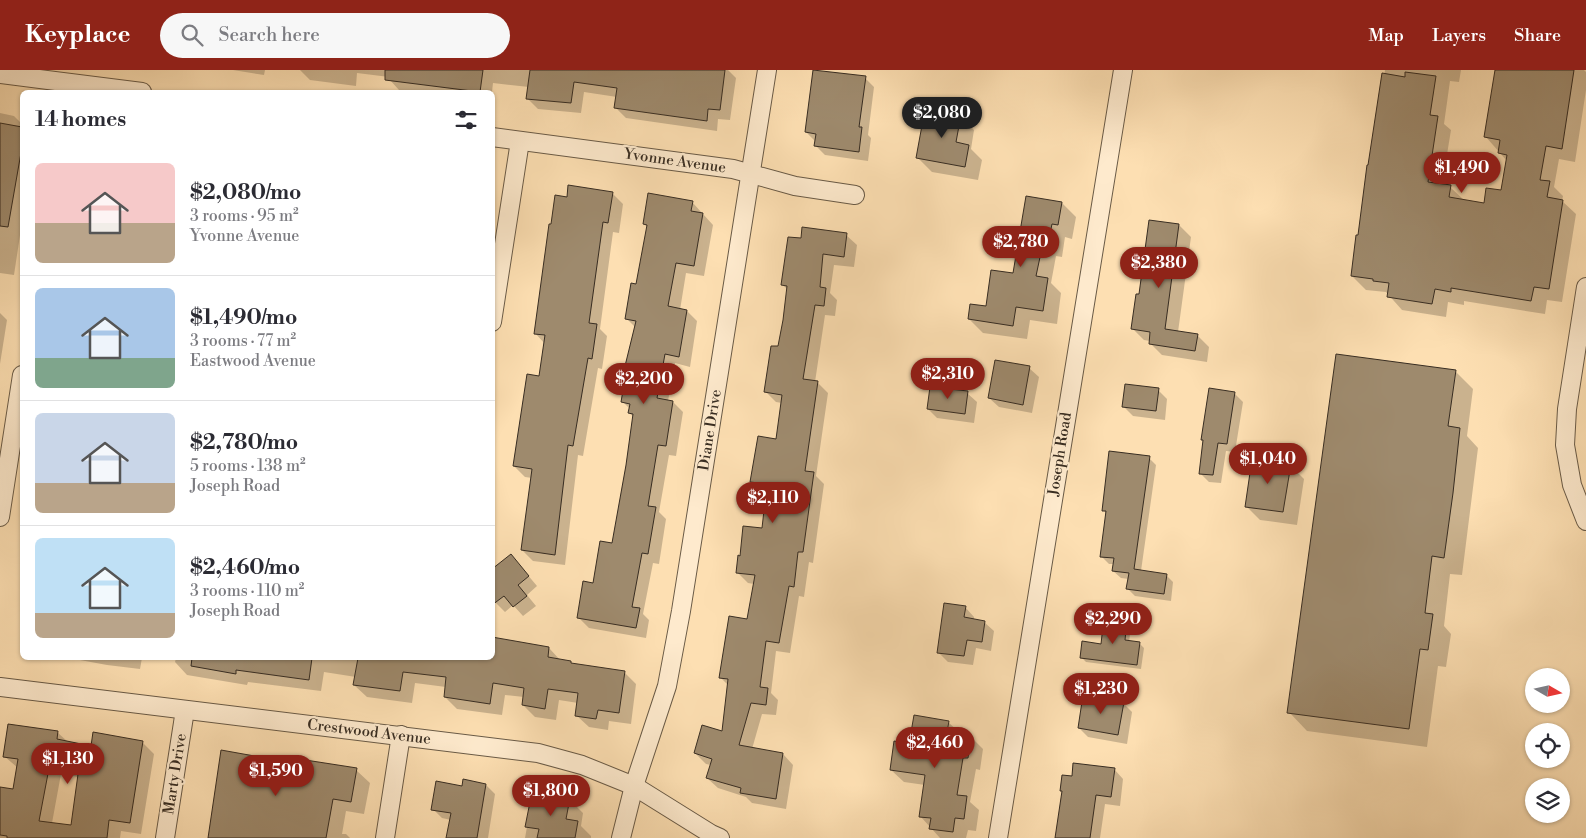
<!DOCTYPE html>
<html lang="en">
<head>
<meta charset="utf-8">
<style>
	body { margin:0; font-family:"Libre Bodoni",serif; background:#f7f7f7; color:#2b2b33; height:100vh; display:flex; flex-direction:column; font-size:19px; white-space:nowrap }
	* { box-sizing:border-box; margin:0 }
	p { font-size:16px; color:#7c7c81 }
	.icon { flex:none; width:28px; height:28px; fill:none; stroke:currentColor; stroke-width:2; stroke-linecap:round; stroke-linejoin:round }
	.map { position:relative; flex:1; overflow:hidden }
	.panel { position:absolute; left:20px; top:20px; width:475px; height:570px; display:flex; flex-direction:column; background:#fff; border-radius:8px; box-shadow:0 1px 4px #0004 }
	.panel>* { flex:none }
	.needle { width:32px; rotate:99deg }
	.controls { position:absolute; left:1525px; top:598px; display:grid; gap:10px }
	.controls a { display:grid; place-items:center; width:45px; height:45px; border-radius:50%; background:#fff; box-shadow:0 1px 4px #0004; font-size:25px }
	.price { position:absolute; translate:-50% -42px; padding:0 11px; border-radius:18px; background:#8f2418; color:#fff; font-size:16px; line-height:32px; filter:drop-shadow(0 1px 2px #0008) }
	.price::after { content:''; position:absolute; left:50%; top:30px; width:15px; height:11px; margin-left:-8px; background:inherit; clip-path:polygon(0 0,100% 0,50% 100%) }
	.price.active { background:#222; color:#fff }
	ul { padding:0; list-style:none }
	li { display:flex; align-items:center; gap:15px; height:125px; padding:0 15px }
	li+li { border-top:1px solid #e1e1e2 }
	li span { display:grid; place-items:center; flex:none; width:140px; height:100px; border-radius:8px; color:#555 }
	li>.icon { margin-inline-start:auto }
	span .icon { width:60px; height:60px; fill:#fffc; stroke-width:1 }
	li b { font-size:21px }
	h2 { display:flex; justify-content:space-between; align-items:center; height:60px; padding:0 15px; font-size:21px }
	header { display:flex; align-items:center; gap:30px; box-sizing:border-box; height:70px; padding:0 25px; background:#8f2418; color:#fff }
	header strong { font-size:24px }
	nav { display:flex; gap:28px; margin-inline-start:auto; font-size:18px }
	.search { width:350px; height:45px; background:#f7f7f7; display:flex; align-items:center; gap:12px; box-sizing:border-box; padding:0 18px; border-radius:28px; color:#7c7c81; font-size:19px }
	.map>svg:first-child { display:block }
	.shadow { fill:#0003; fill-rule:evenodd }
	.building { fill:#9e8a6d; stroke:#382d22; fill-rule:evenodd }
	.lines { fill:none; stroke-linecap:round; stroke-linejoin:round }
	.street-casing { stroke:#695a46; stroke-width:20 }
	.street { stroke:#feeacd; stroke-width:18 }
	.labels { text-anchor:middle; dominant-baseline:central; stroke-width:4.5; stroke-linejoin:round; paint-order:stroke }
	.street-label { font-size:15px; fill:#382d22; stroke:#feeacd }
</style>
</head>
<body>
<header>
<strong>Keyplace</strong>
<div class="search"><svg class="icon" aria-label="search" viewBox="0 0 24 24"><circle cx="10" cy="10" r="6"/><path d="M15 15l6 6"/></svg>Search here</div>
<nav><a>Map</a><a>Layers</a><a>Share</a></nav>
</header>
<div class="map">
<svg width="1586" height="768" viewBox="0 0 1586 768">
	<rect width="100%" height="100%" fill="#fddfb2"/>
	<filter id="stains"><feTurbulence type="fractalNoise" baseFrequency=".004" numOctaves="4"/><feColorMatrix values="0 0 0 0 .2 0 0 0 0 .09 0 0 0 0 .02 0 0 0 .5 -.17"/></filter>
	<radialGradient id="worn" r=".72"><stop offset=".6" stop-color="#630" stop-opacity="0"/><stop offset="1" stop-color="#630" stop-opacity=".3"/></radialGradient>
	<g class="shadow">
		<polygon points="233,0 265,0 264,5"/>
		<polygon points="300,0 728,0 736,8 730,50 718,49 717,61 626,48 616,38 617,27 584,22 581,43 538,39 527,28 529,17 493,13 492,22 417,22 399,20 389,9 389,7 357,3 356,16 310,10"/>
		<polygon points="1385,0 1461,0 1459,12 1450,11 1444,54 1451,60 1442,115 1450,117 1464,130 1485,135 1502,122 1507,91 1486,67 1496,0 1584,0 1586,2 1586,20 1575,92 1559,89 1554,117 1563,126 1562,131 1576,144 1562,232 1547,230 1545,244 1464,231 1464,235 1448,232 1446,247 1402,240 1386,222 1366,220 1352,206"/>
		<polygon points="865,8 874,17 868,65 871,68 868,91 825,85 816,76 816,72 806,62"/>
		<polygon points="0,43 14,46 22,54 22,152 14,205 0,203"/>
		<polygon points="960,46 974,60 971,79 982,90 978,110 932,102 918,88"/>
		<polygon points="612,123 623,134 619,163 613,162 600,259 607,266 602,299 598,298 583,386 578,385 565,495 533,491 522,480 532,408 525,407 514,396 540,308 545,274 535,263 552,155 568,128"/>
		<polygon points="1027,127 1062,133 1076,147 1072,169 1065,167 1062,187 1056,186 1051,213 1061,223 1057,254 1030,250 1027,269 983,263 969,249 987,238 1014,204"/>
		<polygon points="692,132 713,155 704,206 686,203 680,240 687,241 697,251 690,297 675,293 668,331 673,332 683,342 676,386 669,385 659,442 666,449 659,494 653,493 643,544 649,550 646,568 589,558 578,547 613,475 634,347 629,343 630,339 622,331 635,257 627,249 637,215 648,157 644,154"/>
		<polygon points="1179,155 1191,167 1178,262 1197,265 1209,277 1207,292 1162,285 1150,273 1150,271 1144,270 1132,258 1140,226"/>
		<polygon points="846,165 857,175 854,197 834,195 830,223 837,230 835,246 825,245 815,312 817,312 828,323 816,406 824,414 813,493 809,492 804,527 799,526 790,583 776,581 771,623 778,630 776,645 762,644 752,679 783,684 793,695 786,739 752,733 746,727 718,718 707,708 711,695 706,694 695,683 723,663 729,616 720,607 748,550 754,514 748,513 737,502 741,487 763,460 768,423 762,422 752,411 777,370 782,333 776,332 766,322 779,278 788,220 783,215 802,170"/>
		<polygon points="0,243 7,250 0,294"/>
		<polygon points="1029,298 1039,307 1032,343 999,337 989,328"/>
		<polygon points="1455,301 1473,319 1467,366 1478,378 1462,505 1450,504 1444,556 1451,564 1446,597 1438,596 1427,677 1307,661 1289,642"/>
		<polygon points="1158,320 1167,329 1165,350 1133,346 1123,336"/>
		<polygon points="967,323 977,332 974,353 937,348 928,339"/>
		<polygon points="1234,323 1243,332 1235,382 1226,381 1221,413 1209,412 1200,403 1204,371 1202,370"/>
		<polygon points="1149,388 1156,395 1141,501 1166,505 1173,512 1171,531 1135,526 1128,519 1129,509 1121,508 1113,501 1114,494 1109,494 1101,486 1107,444 1103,440"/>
		<polygon points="1290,395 1304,409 1297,455 1260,450 1246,436"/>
		<polygon points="511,485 537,516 527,525 536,536 523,546 513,535 505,542 492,529"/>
		<polygon points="965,537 974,547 974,550 984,552 994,561 991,581 976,578 973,595 948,592 938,582"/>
		<polygon points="1127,551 1131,556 1129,572 1139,573 1144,578 1141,599 1086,592 1082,588 1102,575"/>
		<polygon points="549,578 561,591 570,592 574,595 624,602 636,614 631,654 609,651 608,660 589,657 576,645 578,633 559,630 556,650 535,647 523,635 524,627 505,625 502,645 457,639 445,627 446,617 415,613 412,633 367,627 354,615 356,607 324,602 321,621 248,612 247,615 187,605 175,592 176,588 492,588"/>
		<polygon points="69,588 142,588 140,599 107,595"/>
		<polygon points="1123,633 1132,642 1127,674 1088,667 1079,658"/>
		<polygon points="948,652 961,664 971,667 983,679 980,700 976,699 970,732 979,740 976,761 968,760 966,768 940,768 921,747 925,715 904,712 891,700 910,675"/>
		<path d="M57 662 68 672 92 677 142 672 154 684 141 764 121 761 120 768H0V718L14 721 18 698 4 686ZM61 704 79 707 72 756 52 753Z"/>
		<polygon points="300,695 356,700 370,713 364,744 346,741 342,764 346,764 350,768 209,768"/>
		<polygon points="1114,699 1123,709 1120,736 1105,734 1100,768 1056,768 1063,722 1061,720 1073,707"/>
		<polygon points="486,715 495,724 488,768 448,768 451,750 442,748 433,739 463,717"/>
		<polygon points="533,723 569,729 583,743 581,756 591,766 591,768 525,768"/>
	</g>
	<g class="building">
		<polygon points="385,0 483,0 480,22 385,10"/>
		<polygon points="530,0 725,0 720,40 708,39 707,51 614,38 617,18 574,12 571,33 526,29"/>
		<polygon points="813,0 866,6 859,57 862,57 859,82 814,76 816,64 805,62"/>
		<polygon points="1495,0 1574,0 1562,79 1546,76 1540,110 1550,111 1547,127 1563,130 1549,219 1534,217 1531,231 1451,218 1451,222 1435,219 1432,234 1387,227 1389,213 1373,211 1373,209 1351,206 1356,165 1358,165 1367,95 1368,95 1382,3 1405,7 1405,2 1436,6 1430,45 1438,46 1428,112 1451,115 1449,127 1484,133 1486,118 1501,120 1507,85 1498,83 1500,70 1484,67"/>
		<polygon points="925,39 961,45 956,72 969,75 965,97 916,88"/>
		<polygon points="0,53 22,57 22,77 8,157 0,156"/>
		<polygon points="568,115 613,122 608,153 603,152 589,253 597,254 592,289 588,288 573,376 568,375 555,485 521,480 532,399 513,396 527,304 539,306 545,265 534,264 549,154 551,154 555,125 567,127"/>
		<polygon points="648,123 693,131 691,141 703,143 694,196 676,193 668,236 687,240 679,287 665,284 657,328 673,331 666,376 658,375 648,436 656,437 648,484 642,483 632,537 640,538 636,558 577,548 583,511 593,513 600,471 612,473 626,395 633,344 628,343 630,334 621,332 627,297 625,296 636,251 625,249 631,213 636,214 647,155 643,154"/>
		<polygon points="1026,126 1062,132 1058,155 1052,154 1048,173 1043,173 1036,206 1048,208 1043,241 1016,237 1013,256 968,249 970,234 986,236 991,200 1013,203"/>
		<polygon points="1149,150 1179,154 1165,259 1198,264 1195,281 1149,274 1150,262 1131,259 1136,224 1139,224"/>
		<polygon points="802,157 847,163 844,187 823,184 820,217 826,218 824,236 815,235 803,309 818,311 805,401 814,402 803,482 798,482 794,517 789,516 779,573 766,571 760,617 768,618 766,635 751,633 739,675 783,683 776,729 740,723 741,718 706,708 712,689 694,683 702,655 722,661 728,609 719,608 729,546 747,549 755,505 736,503 738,485 740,486 743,456 762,458 767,414 750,412 758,366 776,369 782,325 764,322 771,276 778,276 783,250 787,216 781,215 788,167 801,168"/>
		<polygon points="1336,284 1456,300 1448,356 1460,358 1453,423 1444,488 1432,486 1425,543 1433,544 1428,580 1420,579 1409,659 1287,643"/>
		<polygon points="995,290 1030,296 1023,335 988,328"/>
		<polygon points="1125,314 1159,318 1156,341 1122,337"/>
		<polygon points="930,317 968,321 965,344 927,339"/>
		<polygon points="1209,318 1235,322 1227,374 1218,373 1213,405 1199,404 1203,370 1201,370"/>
		<polygon points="1109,381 1150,386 1134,499 1167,504 1164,524 1126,519 1129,503 1112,501 1114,488 1100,487 1106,441 1102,441"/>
		<polygon points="1252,389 1291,394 1283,442 1245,437"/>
		<polygon points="511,484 529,506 518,515 527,526 513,537 504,526 492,535 492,499"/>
		<polygon points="944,533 966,536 964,547 985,551 982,572 967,570 964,586 937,583"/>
		<polygon points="1104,547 1127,550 1125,570 1140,572 1137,595 1080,588 1082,571 1101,574"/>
		<polygon points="492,567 549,577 548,587 571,591 571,593 625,601 619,643 598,640 596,649 575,646 578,623 548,619 545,639 522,635 524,618 493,613 490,634 444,627 446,607 403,602 400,621 353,615 358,588 492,588"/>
		<polygon points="192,588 312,588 309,610 236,600 236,604 191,596"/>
		<polygon points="1083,625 1124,632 1118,665 1078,658"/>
		<polygon points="914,645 949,651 947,662 971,665 968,688 963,688 957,725 967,726 964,749 955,748 953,762 929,759 931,748 919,747 925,705 890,700 894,671 909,674"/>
		<path d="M8 654 58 661 57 669 91 676 93 662 143 671 130 753 109 750 107 768H7V766L0 765V717L13 719 18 689 3 687ZM50 693 79 697 71 755 39 751Z"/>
		<polygon points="221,680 299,694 299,689 357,698 351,732 333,729 326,768 208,768"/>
		<polygon points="1073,693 1115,698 1111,727 1096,725 1090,768 1055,768 1062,721 1060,721 1062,705 1072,706"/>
		<polygon points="463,709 486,714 477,768 446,768 451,743 431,740 436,711 462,716"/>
		<polygon points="532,722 570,728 566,749 578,751 575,768 537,768 539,759 525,757"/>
	</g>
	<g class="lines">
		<g class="street-casing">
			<g id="street">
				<polyline points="0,4 142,22"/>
				<polyline points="492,67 733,99 795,116 855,125"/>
				<polyline points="1586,217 1567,339 1565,375 1572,415 1586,451"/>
				<polyline points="492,252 520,71"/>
				<polyline points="0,447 22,305"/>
				<polyline points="0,617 538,683 582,695 634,716 711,764 720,768"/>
				<polyline points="165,768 185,640"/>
				<polyline points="385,768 401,665"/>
				<polyline points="621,768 634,716 667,616 681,541 767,0"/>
				<polyline points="998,768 1123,0"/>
			</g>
		</g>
		<use href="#street" class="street"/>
	</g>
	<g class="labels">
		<g class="street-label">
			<text transform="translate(675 91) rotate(8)">Yvonne Avenue</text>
			<text transform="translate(710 360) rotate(-81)">Diane Drive</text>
			<text transform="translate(1060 384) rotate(-81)">Joseph Road</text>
			<text transform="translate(369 662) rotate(7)">Crestwood Avenue</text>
			<text transform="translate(175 704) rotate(-81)">Marty Drive</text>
		</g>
	</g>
	<rect width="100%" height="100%" filter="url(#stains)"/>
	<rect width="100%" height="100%" fill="url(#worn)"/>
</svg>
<div class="controls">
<a><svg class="needle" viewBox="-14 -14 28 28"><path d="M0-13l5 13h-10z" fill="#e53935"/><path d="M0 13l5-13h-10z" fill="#7c7c81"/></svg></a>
<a><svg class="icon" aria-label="locate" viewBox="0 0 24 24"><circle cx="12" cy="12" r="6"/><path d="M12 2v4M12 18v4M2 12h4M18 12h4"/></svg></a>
<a><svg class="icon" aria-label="layers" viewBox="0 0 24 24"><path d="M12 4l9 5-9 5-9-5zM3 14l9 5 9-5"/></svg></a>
</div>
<b class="price active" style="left:942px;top:69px">$2,080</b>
<b class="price" style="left:1462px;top:124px">$1,490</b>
<b class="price" style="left:1021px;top:198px">$2,780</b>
<b class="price" style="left:1159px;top:219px">$2,380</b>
<b class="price" style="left:948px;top:330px">$2,310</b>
<b class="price" style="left:644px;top:335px">$2,200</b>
<b class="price" style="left:1268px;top:415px">$1,040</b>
<b class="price" style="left:773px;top:454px">$2,110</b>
<b class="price" style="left:1113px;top:575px">$2,290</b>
<b class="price" style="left:1101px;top:645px">$1,230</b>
<b class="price" style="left:935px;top:699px">$2,460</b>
<b class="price" style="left:68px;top:715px">$1,130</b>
<b class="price" style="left:276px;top:727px">$1,590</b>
<b class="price" style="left:551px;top:747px">$1,800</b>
<section class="panel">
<h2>14 homes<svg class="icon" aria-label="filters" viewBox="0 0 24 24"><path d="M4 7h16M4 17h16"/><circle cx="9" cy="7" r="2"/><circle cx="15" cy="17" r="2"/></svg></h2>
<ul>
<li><span style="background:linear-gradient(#f6c9c9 60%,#b9a48a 0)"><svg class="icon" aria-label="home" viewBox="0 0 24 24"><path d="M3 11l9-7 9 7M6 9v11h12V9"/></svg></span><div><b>$2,080/mo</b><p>3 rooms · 95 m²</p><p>Yvonne Avenue</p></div></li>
<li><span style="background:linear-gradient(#a9c7e8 70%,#7fa58c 0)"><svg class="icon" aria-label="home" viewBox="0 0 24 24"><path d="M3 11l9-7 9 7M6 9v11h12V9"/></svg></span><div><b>$1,490/mo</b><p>3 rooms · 77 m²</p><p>Eastwood Avenue</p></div></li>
<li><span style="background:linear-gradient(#c9d6e8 70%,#b9a48a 0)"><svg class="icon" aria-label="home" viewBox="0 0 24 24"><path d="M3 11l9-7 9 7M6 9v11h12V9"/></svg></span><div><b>$2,780/mo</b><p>5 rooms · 138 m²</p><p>Joseph Road</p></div></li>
<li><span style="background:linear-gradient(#bfe0f5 75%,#b9a48a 0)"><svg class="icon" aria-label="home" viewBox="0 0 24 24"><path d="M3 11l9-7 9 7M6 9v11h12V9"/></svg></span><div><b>$2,460/mo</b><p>3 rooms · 110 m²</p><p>Joseph Road</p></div></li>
</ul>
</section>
</div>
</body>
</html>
